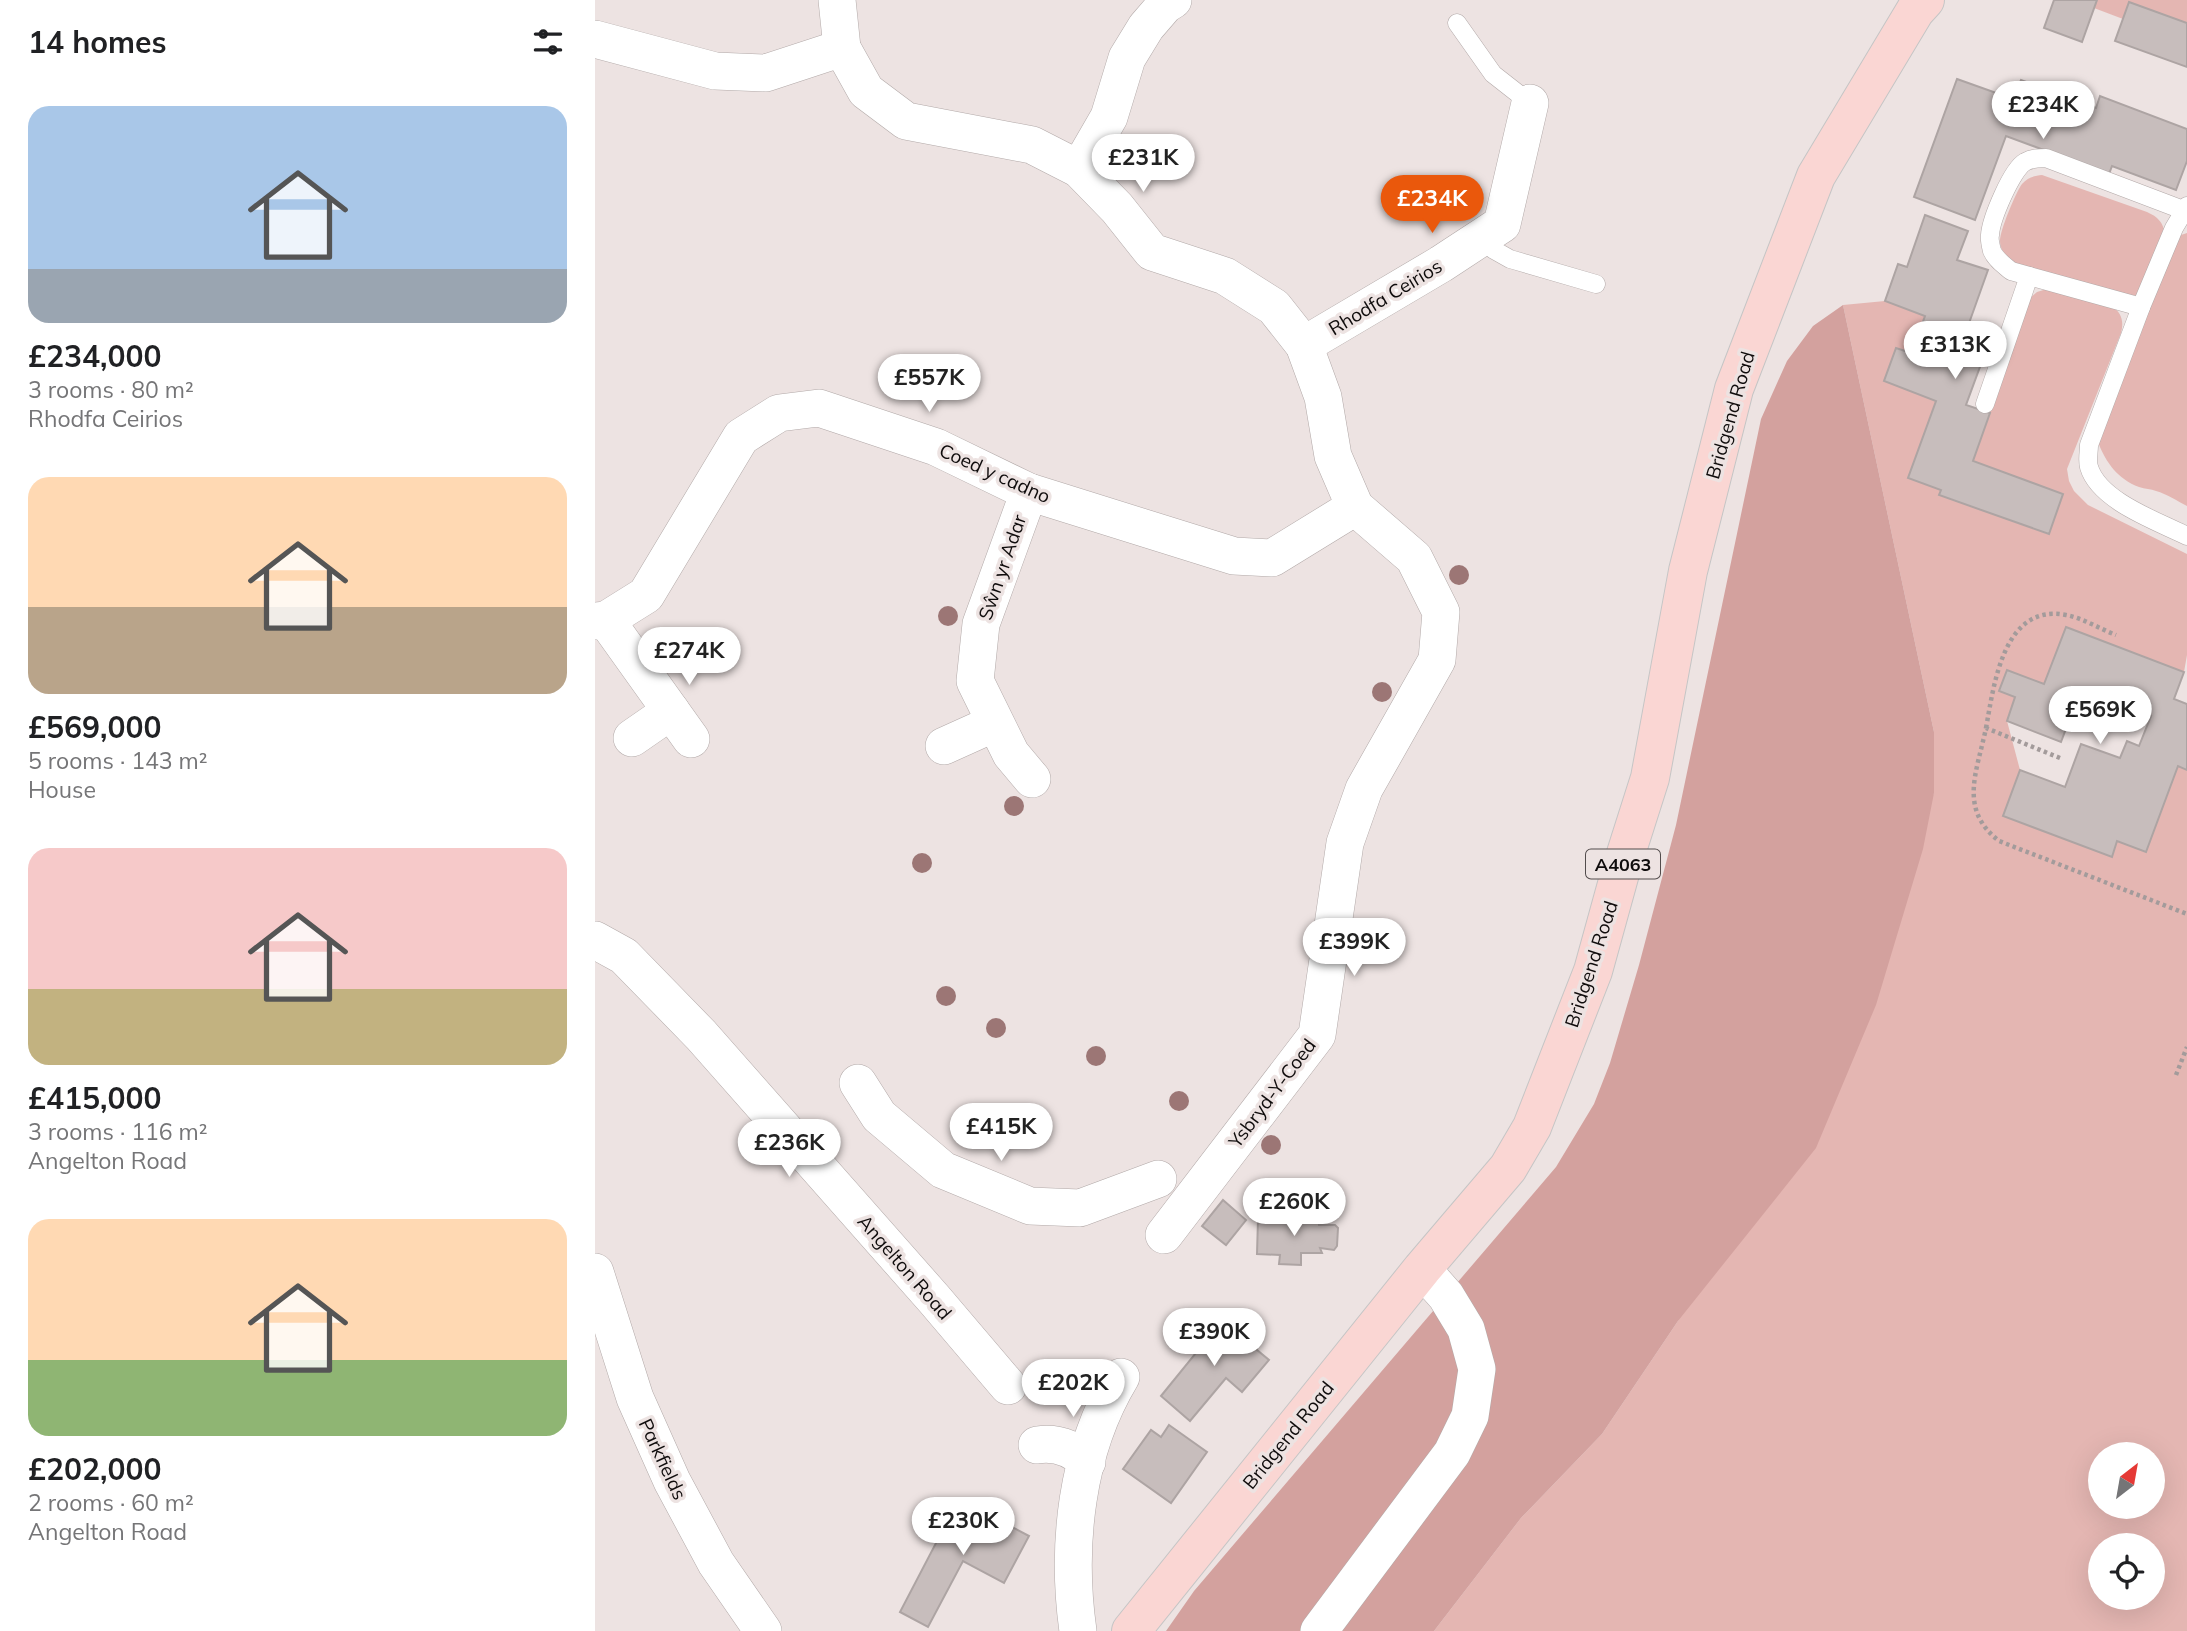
<!DOCTYPE html>
<html lang="en">
<head>
<meta charset="utf-8">
<style>
	body { margin:0; font-family:Mulish,sans-serif; background:#f6f6f6; color:#202124; height:100vh; display:flex; flex-direction:column; font-size:26px; white-space:nowrap }
	* { box-sizing:border-box; margin:0 }
	p { font-size:23px; color:#757577 }
	.icon { flex:none; width:38px; height:38px; fill:none; stroke:currentColor; stroke-width:2; stroke-linecap:round; stroke-linejoin:round }
	.map { position:relative; flex:1; overflow:hidden }
	.side { display:flex; flex-direction:column; background:#fff; width:595px }
	.side>* { flex:none }
	.needle { width:46px; rotate:31deg }
	.fabs { position:absolute; left:1493px; top:1442px; display:grid; gap:14px }
	.fabs a { display:grid; place-items:center; width:77px; height:77px; border-radius:50%; background:#fff; box-shadow:0 7px 28px #0002; font-size:35px }
	.price { position:absolute; translate:-50% -60px; padding:0 16px; border-radius:24px; background:#fff; color:#222; font-size:23px; line-height:46px; filter:drop-shadow(0 2px 4px #0008) }
	.price::after { content:''; position:absolute; left:50%; top:42px; width:21px; height:16px; margin-left:-10px; background:inherit; clip-path:polygon(0 0,100% 0,50% 100%) }
	.price.selected { background:#ea580c; color:#fff }
	ul { padding:0; list-style:none }
	li { display:grid; align-content:center; gap:14px; height:371px; padding:0 28px }
	li span { display:grid; place-items:center; height:217px; border-radius:21px; color:#555 }
	li>.icon { margin-inline-start:auto }
	span .icon { width:126px; height:126px; fill:#fffc; stroke-width:1 }
	li b { font-size:30px }
	h2 { display:flex; justify-content:space-between; align-items:center; height:84px; padding:0 28px; font-size:30px }
	main { display:flex; flex:1; min-height:0 }
	.map>svg:first-child { display:block }
	.green { fill:#e4b6b2; fill-rule:evenodd }
	.forest { fill:#d3a19e }
	.building { fill:#c7bdbc; stroke:#ada4a3; stroke-width:2 }
	.lines { fill:none; stroke-linecap:round; stroke-linejoin:round }
	.lane-casing { stroke:#b2a9a8; stroke-width:19 }
	.street-casing { stroke:#b2a9a8; stroke-width:38 }
	.primary-casing { stroke:#c5c5c5; stroke-width:40 }
	.path { stroke:#a39b9b; stroke-width:4.5; stroke-dasharray:3.5 3.5; stroke-linecap:butt }
	.lane { stroke:#fff; stroke-width:18 }
	.street { stroke:#fff; stroke-width:37 }
	.primary { stroke:#fad6d3; stroke-width:38 }
	.tree { fill:#9c7675 }
	.labels { text-anchor:middle; dominant-baseline:central; stroke-width:7; stroke-linejoin:round; paint-order:stroke }
	.shield { fill:#ede3e2; stroke:#524c4c; stroke-width:2 }
	.shield-label { font-size:18px; font-weight:bold; fill:#0f0c0c }
	.street-label { font-size:19px; fill:#0f0c0c; stroke:#ede3e2 }
</style>
</head>
<body>
<main>
<section class="side">
<h2>14 homes<svg class="icon" aria-label="filters" viewBox="0 0 24 24"><path d="M4 7h16M4 17h16"/><circle cx="9" cy="7" r="2"/><circle cx="15" cy="17" r="2"/></svg></h2>
<ul>
<li><span style="background:linear-gradient(#a9c7e8 75%,#9aa5b1 0)"><svg class="icon" aria-label="home" viewBox="0 0 24 24"><path d="M3 11l9-7 9 7M6 9v11h12V9"/></svg></span><div><b>£234,000</b><p>3 rooms · 80 m²</p><p>Rhodfa Ceirios</p></div></li>
<li><span style="background:linear-gradient(#ffd9b3 60%,#b9a48a 0)"><svg class="icon" aria-label="home" viewBox="0 0 24 24"><path d="M3 11l9-7 9 7M6 9v11h12V9"/></svg></span><div><b>£569,000</b><p>5 rooms · 143 m²</p><p>House</p></div></li>
<li><span style="background:linear-gradient(#f6c9c9 65%,#c2b280 0)"><svg class="icon" aria-label="home" viewBox="0 0 24 24"><path d="M3 11l9-7 9 7M6 9v11h12V9"/></svg></span><div><b>£415,000</b><p>3 rooms · 116 m²</p><p>Angelton Road</p></div></li>
<li><span style="background:linear-gradient(#ffd9b3 65%,#8fb573 0)"><svg class="icon" aria-label="home" viewBox="0 0 24 24"><path d="M3 11l9-7 9 7M6 9v11h12V9"/></svg></span><div><b>£202,000</b><p>2 rooms · 60 m²</p><p>Angelton Road</p></div></li>
</ul>
</section>
<div class="map">
<svg width="1592" height="1631" viewBox="0 0 1592 1631">
	<rect width="100%" height="100%" fill="#ede3e2"/>
	<g class="green">
		<polygon points="1502,0 1592,0 1592,23 1534,3 1528,19 1499,8"/>
		<path d="M1447 175 1552 212C1563 217 1568 222 1570 234L1542 295 1535 297 1420 264C1413 257 1405 252 1405 241 1405 230 1421 192 1427 184 1433 177 1440 176 1447 175Z"/>
		<path d="M1592 233V506C1582 501 1572 494 1561 491 1556 489 1550 489 1544 487 1523 479 1511 463 1503 442L1583 236Z"/>
		<path d="M1455 288 1516 306C1527 312 1529 322 1526 333L1472 469 1474 481 1479 491 1493 505 1592 554V655L1589 672 1471 627 1449 684 1412 670 1405 691 1420 697 1412 721 1425 770 1408 815 1516 856 1522 841 1550 852 1583 766 1592 770V1631H839L926 1518 1007 1434 1083 1321 1339 793V732L1248 305 1290 301 1330 316 1316 353 1301 348 1289 381 1341 401 1346 490 1345 495 1453 534 1468 494 1378 461 1395 414 1391 412 1436 297 1442 292ZM1505 1454H1558V1507H1505ZM1505 1545H1558V1598H1505Z"/>
	</g>
	<polygon class="forest" points="1248,305 1339,732 1339,793 1328,849 1281,1005 1221,1148 1083,1321 1007,1434 926,1518 839,1631 571,1631 599,1591 961,1167 999,1104 1015,1063 1044,965 1081,825 1166,419 1192,361 1218,326"/>
	<g class="building">
		<polygon points="1459,0 1502,0 1487,42 1449,28"/>
		<polygon points="1534,2 1592,23 1592,67 1520,41"/>
		<polygon points="1362,79 1418,99 1426,80 1501,108 1505,96 1592,129 1592,161 1581,190 1517,166 1514,174 1411,136 1380,220 1319,197"/>
		<polygon points="1330,215 1373,231 1362,260 1393,270 1373,326 1397,334 1371,405 1395,413 1378,461 1468,494 1454,534 1344,495 1346,490 1313,478 1341,401 1289,381 1301,348 1316,353 1330,316 1290,301 1303,264 1312,267"/>
		<polygon points="1471,627 1589,672 1579,699 1592,704 1592,770 1583,766 1551,852 1522,841 1517,857 1408,816 1425,770 1470,787 1486,744 1525,758 1532,741 1544,746 1556,716 1489,691 1481,711 1478,710 1466,742 1412,721 1420,697 1404,691 1412,670 1449,684"/>
		<polygon points="628,1200 651,1220 631,1245 607,1226"/>
		<polygon points="670,1214 687,1214 687,1221 705,1222 705,1215 724,1215 724,1225 740,1225 743,1228 742,1246 739,1250 725,1248 727,1253 706,1253 706,1265 684,1264 685,1255 662,1254 663,1219 670,1219"/>
		<polygon points="621,1316 674,1360 647,1392 631,1378 595,1421 566,1396 601,1353 595,1348"/>
		<polygon points="574,1425 612,1452 576,1503 528,1469 556,1430 566,1437"/>
		<polygon points="364,1499 434,1536 409,1583 368,1561 333,1627 305,1612"/>
	</g>
	<g class="lines">
		<g class="lane-casing">
			<g id="lane">
				<polyline points="862,23 898,74 935,103"/>
				<path d="M1592 206 1579 228 1546 307 1494 445C1494 452 1492 460 1494 467 1504 501 1562 521 1592 536"/>
				<polyline points="885,239 899,250 915,259 1001,284"/>
				<path d="M1546 307 1416 271C1409 265 1401 260 1397 251 1396 247 1394 239 1395 235 1396 219 1417 169 1430 162 1437 158 1444 158 1451 158L1588 210"/>
				<polyline points="1390,404 1434,276"/>
			</g>
		</g>
		<g class="street-casing">
			<g id="street">
				<polyline points="242,0 247,48"/>
				<polyline points="0,39 120,71 171,73 247,48 271,91 311,121 437,145 484,169 522,208 557,252 630,276 679,307 709,345 728,397 738,456 760,507 819,558 846,612 842,660 769,789 750,843 722,1035 569,1235"/>
				<polyline points="484,169 514,117 532,58 551,27 570,5 578,0"/>
				<polyline points="709,345 846,264 907,224 935,103"/>
				<polyline points="434,492 386,624 380,681 416,754 437,779"/>
				<polyline points="11,620 76,711 37,738"/>
				<polyline points="0,621 11,620 51,595 146,437 184,413 224,408 341,447 434,492 639,556 677,558 760,507"/>
				<polyline points="76,711 96,739"/>
				<polyline points="349,746 400,723"/>
				<polyline points="0,940 29,956 106,1035 339,1299 413,1386"/>
				<polyline points="263,1083 284,1116 348,1170 435,1206 485,1208 563,1179"/>
				<polyline points="0,1272 40,1398 77,1481 121,1563 168,1631"/>
				<path d="M442 1445C462 1442 478 1448 492 1462"/>
				<path d="M483 1631C471 1546 481 1451 526 1377"/>
				<polyline points="724,1631 857,1453 875,1416 882,1369 871,1329 851,1296 827,1269"/>
			</g>
		</g>
		<g class="primary-casing">
			<polyline id="primary" points="536,1631 827,1269 913,1168 937,1127 998,971 1027,866 1055,778 1093,571 1139,389 1221,176 1320,11 1330,0"/>
		</g>
		<g class="path">
			<path d="M1391 728C1399 685 1408 603 1471 615 1488 618 1505 629 1521 635"/>
			<path d="M1465 758 1391 728C1382 772 1363 809 1404 841L1592 914"/>
			<polyline points="1581,1075 1592,1047"/>
		</g>
		<use href="#lane" class="lane"/>
		<use href="#street" class="street"/>
		<use href="#primary" class="primary"/>
	</g>
	<g class="tree">
		<circle cx="864" cy="575" r="10"/>
		<circle cx="353" cy="616" r="10"/>
		<circle cx="787" cy="692" r="10"/>
		<circle cx="419" cy="806" r="10"/>
		<circle cx="327" cy="863" r="10"/>
		<circle cx="351" cy="996" r="10"/>
		<circle cx="401" cy="1028" r="10"/>
		<circle cx="501" cy="1056" r="10"/>
		<circle cx="584" cy="1101" r="10"/>
		<circle cx="676" cy="1145" r="10"/>
	</g>
	<g class="labels">
		<rect class="shield" x="991" y="849.5" width="74" height="29" rx="5"/>
		<g class="shield-label">
			<text x="1028" y="864">A4063</text>
		</g>
		<g class="street-label">
			<text transform="translate(790 297) rotate(-31)">Rhodfa Ceirios</text>
			<text transform="translate(1135 415) rotate(-74)">Bridgend Road</text>
			<text transform="translate(400 473) rotate(24)">Coed y cadno</text>
			<text transform="translate(407 567) rotate(-71)">Sŵn yr Adar</text>
			<text transform="translate(996 964) rotate(-72)">Bridgend Road</text>
			<text transform="translate(677 1093) rotate(-53)">Ysbryd-Y-Coed</text>
			<text transform="translate(310 1267) rotate(49)">Angelton Road</text>
			<text transform="translate(693 1435) rotate(-51)">Bridgend Road</text>
			<text transform="translate(68 1459) rotate(65)">Parkfields</text>
		</g>
	</g>
</svg>
<div class="fabs">
<a><svg class="needle" viewBox="-14 -14 28 28"><path d="M0-13l5 13h-10z" fill="#e53935"/><path d="M0 13l5-13h-10z" fill="#757577"/></svg></a>
<a><svg class="icon" aria-label="locate" viewBox="0 0 24 24"><circle cx="12" cy="12" r="6"/><path d="M12 2v4M12 18v4M2 12h4M18 12h4"/></svg></a>
</div>
<b class="price" style="left:1448px;top:141px">£234K</b>
<b class="price" style="left:548px;top:194px">£231K</b>
<b class="price selected" style="left:837px;top:235px">£234K</b>
<b class="price" style="left:1360px;top:381px">£313K</b>
<b class="price" style="left:334px;top:414px">£557K</b>
<b class="price" style="left:94px;top:687px">£274K</b>
<b class="price" style="left:1505px;top:746px">£569K</b>
<b class="price" style="left:759px;top:978px">£399K</b>
<b class="price" style="left:406px;top:1163px">£415K</b>
<b class="price" style="left:194px;top:1179px">£236K</b>
<b class="price" style="left:699px;top:1238px">£260K</b>
<b class="price" style="left:619px;top:1368px">£390K</b>
<b class="price" style="left:478px;top:1419px">£202K</b>
<b class="price" style="left:368px;top:1557px">£230K</b>
</div>
</main>
</body>
</html>
